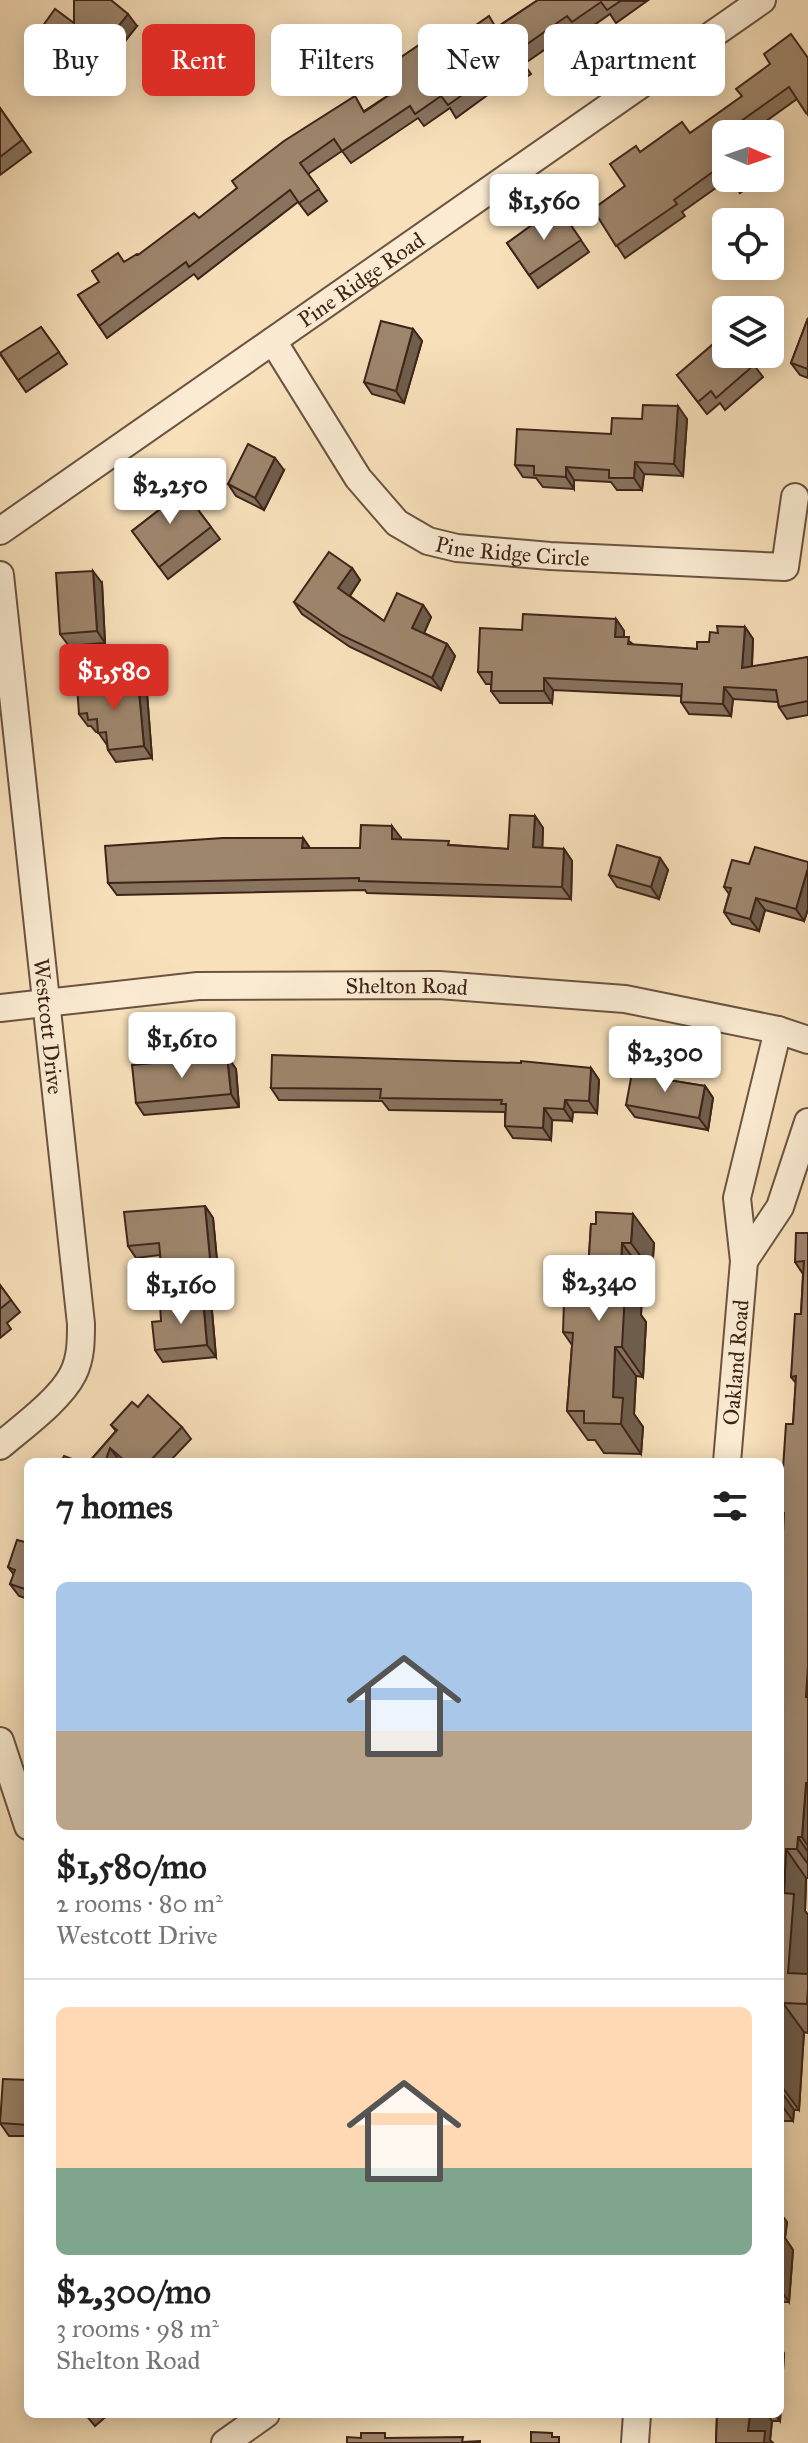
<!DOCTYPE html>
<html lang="en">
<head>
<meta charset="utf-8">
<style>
	body { margin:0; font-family:"IM FELL Great Primer",serif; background:#f2f2f2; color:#222; height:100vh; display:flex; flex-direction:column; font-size:30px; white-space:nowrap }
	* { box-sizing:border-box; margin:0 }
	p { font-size:26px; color:#767676 }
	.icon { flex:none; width:44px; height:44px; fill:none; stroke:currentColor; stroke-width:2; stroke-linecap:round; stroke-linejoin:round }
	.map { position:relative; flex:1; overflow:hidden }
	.drawer { position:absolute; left:24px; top:1458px; width:760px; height:960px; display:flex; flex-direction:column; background:#fff; border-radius:12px; box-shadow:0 4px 20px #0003 }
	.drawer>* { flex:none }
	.hud { position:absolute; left:24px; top:24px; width:760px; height:72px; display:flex; gap:16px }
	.needle { width:52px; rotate:92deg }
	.tools { position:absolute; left:712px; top:120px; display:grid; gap:16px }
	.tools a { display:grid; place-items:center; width:72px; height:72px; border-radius:12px; background:#fff; box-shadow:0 4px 20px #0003; font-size:40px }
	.price { position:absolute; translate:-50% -68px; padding:0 18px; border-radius:8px; background:#fff; color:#222; font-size:26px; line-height:52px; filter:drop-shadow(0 2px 4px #0008) }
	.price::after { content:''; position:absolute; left:50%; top:48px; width:24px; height:18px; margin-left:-12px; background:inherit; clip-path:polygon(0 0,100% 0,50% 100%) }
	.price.selected { background:#d93025; color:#fff }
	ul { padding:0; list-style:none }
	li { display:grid; align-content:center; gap:16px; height:424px; padding:0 32px }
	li+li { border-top:2px solid #e0e0e0 }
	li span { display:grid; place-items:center; height:248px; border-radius:12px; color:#555 }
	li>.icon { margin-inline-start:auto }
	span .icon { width:144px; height:144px; fill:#fffc; stroke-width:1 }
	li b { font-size:34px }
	h2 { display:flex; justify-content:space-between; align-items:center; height:96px; padding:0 32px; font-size:34px }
	.pill { padding:0 28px; border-radius:12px; background:#fff; box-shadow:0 4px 20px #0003; font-size:28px; line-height:72px }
	.pill.selected { background:#d93025; color:#fff }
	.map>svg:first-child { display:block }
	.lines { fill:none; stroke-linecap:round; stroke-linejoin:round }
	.minor-casing { stroke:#6c5341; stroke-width:30 }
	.minor { stroke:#faebd2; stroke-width:26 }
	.wall { fill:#88735e; stroke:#3e2419; stroke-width:2 }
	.shaded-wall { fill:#6f5e4c; stroke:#3e2419; stroke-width:2 }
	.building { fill:#9e866d; stroke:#3e2419; stroke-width:2 }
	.labels { text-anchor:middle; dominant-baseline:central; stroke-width:8; stroke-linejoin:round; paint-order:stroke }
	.street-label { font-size:22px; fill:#3e2419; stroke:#faebd2 }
</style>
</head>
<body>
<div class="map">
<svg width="808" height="2443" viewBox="0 0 808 2443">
	<rect width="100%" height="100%" fill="#f7e0ba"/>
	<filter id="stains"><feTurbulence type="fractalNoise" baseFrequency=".0025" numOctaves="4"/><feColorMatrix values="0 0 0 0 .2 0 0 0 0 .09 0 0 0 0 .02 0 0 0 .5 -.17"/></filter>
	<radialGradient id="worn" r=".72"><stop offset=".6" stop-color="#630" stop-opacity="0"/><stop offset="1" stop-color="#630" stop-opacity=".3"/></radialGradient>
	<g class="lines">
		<g class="minor-casing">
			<g id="minor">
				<path id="s1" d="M273 341 358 478 397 523 428 541 457 548 550 556 785 567 795 497"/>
				<path id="s2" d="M0 531 762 0"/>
				<path id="s3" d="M0 575 81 1324C81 1341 81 1358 73 1374 60 1400 22 1427 0 1446"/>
				<path id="s4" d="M0 1008 198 986 439 985 625 999 778 1030 808 1040"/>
				<polyline points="744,1261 780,1207 808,1122"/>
				<path id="s5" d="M727 1462 744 1261 737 1198 778 1030"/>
				<polyline points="0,1741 28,1826"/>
				<polyline points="225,2443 266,2414"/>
				<polyline points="635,2443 637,2414"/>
			</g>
		</g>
		<use href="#minor" class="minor"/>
	</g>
	<g class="wall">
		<polygon points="538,0 647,1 616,23 610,14 580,35 576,28 524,64 531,74 504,92 500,86 456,118 450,108 424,126 418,118 351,163 342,151 308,174 327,201 308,215 298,202 198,279 194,274 107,338 78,295 99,282 124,262 138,255 199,218 398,89 447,45 497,27"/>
		<polygon points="74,23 137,26 92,83 45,46 37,34"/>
		<polygon points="808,58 808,115 797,99 748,134 726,134 726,178 761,178 740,193 730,178 682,212 685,216 625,258 593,209 625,186 640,152 690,133"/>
		<polygon points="0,108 31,152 0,175"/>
		<polygon points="561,211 589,252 538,288 507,243 539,226"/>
		<polygon points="808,318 808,378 800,375 791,363"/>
		<polygon points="41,327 67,364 26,392 0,354"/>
		<polygon points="413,329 422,341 404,403 372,394 364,382"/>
		<polygon points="754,365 763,377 725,410 720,403 707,414 677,375"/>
		<polygon points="642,419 687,419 683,476 644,474 642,490 617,490 611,482 574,480 574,489 543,487 536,478 523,477 515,465 611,434"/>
		<polygon points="284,470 264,510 236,496 228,484"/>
		<polygon points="192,502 220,539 168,579 132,531 159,510 183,509"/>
		<polygon points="352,568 360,580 350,596 384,621 423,605 431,617 424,633 447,644 455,656 441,690 350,647 302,614 294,602"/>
		<polygon points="102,583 105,643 69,646 60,634"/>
		<polygon points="616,619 624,631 624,637 634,645 697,649 709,642 718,633 745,627 753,639 752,667 808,657 808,715 787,719 779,707 778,702 733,699 731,716 689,714 681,702 681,696 553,690 552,703 500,703 491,691 491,684 486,684 478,672 522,630"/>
		<polygon points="138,681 147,693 152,758 116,762 108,750 107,745 98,732 96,732 91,726 88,726 79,714"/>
		<polygon points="535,816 543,828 542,848 564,849 572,861 571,899 367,893 365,890 117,895 108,883 303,838 310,848 360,848 401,838 401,840 451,845 508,849"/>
		<polygon points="660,858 668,870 659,899 617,887 609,875"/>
		<polygon points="808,862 808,909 804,921 765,910 759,931 732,924 724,912 729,894 724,887 749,864"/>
		<polygon points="227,1056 236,1069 239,1107 144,1115 136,1103"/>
		<polygon points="591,1068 599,1080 597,1113 573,1112 572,1121 552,1120 551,1140 513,1138 505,1126 505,1112 389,1110 382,1101 279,1100 271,1088"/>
		<polygon points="674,1081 705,1086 713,1098 708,1130 635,1117 626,1105"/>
		<polygon points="205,1206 213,1218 218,1271 169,1276 161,1263 160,1255 136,1258 128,1246"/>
		<polygon points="591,1224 654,1243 652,1272 643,1272 641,1315 646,1322 643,1377 636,1376 634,1414 643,1427 641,1454 604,1453 595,1440 588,1440 567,1411 572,1345 563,1332 586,1302"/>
		<polygon points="808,1233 808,1878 806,1878 805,1911 808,1915 808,2033 804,2032 799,2110 794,2110 793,2121 780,2121 780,1591 784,1517 780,1513 793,1424 796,1383 791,1377 801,1314 803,1274 795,1262"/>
		<polygon points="0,1285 20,1312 7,1323 11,1329 0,1338"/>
		<polygon points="203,1299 212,1311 216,1357 163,1362 155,1350 161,1321"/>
		<polygon points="138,1407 182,1427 191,1439 169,1462 121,1462 119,1460 118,1462 89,1462 116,1431 111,1425"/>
		<polygon points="28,1534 28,1599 19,1596 10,1584 14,1575 8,1567 25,1542"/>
		<polygon points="28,2080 28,2136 9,2136 0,2123"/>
		<polygon points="780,2213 787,2222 785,2238 793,2250 789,2302 782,2302 780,2341"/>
		<polygon points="784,2353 780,2421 772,2421 770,2440 773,2443 716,2443 717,2414 780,2414"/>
		<polygon points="85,2414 109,2414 95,2426"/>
	</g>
	<g class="shaded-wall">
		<polygon points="128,14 137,26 92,83 83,71"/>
		<polygon points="413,329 422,341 404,403 396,391"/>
		<polygon points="678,406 687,419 683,476 674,464"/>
		<polygon points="275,458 284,470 264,510 255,498"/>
		<polygon points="635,462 644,474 642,490 634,478"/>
		<polygon points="566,467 574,480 574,489 566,477"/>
		<polygon points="352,568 360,580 347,600 338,588"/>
		<polygon points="93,571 102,583 105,643 97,631"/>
		<polygon points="423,605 431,617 421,640 412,628"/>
		<polygon points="616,619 624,631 623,649 615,637"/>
		<polygon points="745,627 753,639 751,680 742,668"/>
		<polygon points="447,644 455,656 441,690 432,678"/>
		<polygon points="544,678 553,690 552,703 544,691"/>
		<polygon points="138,681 147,693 152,758 144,746"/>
		<polygon points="724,687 733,699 731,716 723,704"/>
		<polygon points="535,816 543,828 542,860 533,847"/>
		<polygon points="392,826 401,838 400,851 392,839"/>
		<polygon points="303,838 311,850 302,848"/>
		<polygon points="564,849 572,861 571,899 562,887"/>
		<polygon points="660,858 668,870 659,899 651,887"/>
		<polygon points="808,868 808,909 804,921 796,909"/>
		<polygon points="756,898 765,910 759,931 750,919"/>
		<polygon points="227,1056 236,1069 239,1107 231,1094"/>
		<polygon points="591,1068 599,1080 597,1113 589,1101"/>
		<polygon points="705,1086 713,1098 708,1130 699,1118"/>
		<polygon points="565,1100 573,1112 572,1121 564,1109"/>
		<polygon points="544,1108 552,1120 551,1140 543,1128"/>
		<polygon points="205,1206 213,1218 218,1271 210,1259"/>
		<polygon points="633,1214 654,1243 652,1272 631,1243"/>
		<polygon points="622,1243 643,1272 641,1315 646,1322 643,1377 622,1347 620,1292"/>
		<polygon points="203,1299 212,1311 216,1357 207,1345"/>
		<polygon points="615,1347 636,1376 634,1414 643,1427 641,1454 621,1424 613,1397"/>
		<polygon points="110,1448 119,1460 118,1462 105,1462"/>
		<polygon points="806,1783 808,1786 808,1846 802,1837"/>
		<polygon points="798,1837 808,1852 808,1864 797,1849"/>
		<polygon points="786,1849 806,1878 805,1911 808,1915 808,2005 788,1973 784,1893"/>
		<polygon points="783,2003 804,2032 799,2110 780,2084 780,2051"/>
		<polygon points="780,2090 794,2110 793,2121 780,2103"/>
		<polygon points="780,2213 787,2222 785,2238 793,2250 789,2302 780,2289"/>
		<polygon points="780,2300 782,2302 780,2341"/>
		<polygon points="780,2347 784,2353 780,2421 775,2414 780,2414"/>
		<polygon points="750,2414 767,2414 772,2421 770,2440 773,2443 757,2443 748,2431"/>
	</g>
	<g class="building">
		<polygon points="74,0 111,0 128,14 83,71 37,34 55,9 74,23"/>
		<polygon points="538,0 622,0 607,10 601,2 572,22 567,16 516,52 523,62 496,80 492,74 448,105 441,96 415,114 410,106 342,151 334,139 300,163 319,189 299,203 290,190 189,267 186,262 99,326 78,295 99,282 92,271 118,253 124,262 137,254 138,255 194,213 199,218 237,188 232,181 284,141 355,96 364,112 398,89 388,74 388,66 438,32 447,45 489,16 496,28"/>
		<polygon points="791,34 808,58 808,112 806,113 789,87 734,126 739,134 726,134 726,173 721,166 674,200 677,204 616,246 593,209 625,186 610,164 636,146 640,152 682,122 690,133 742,96 736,89 770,64 764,54"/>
		<polygon points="0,108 22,140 0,157"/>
		<polygon points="561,211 581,240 529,275 507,243 536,222 539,226"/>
		<polygon points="808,318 808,369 791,363"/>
		<polygon points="381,321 413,329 396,391 364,382"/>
		<polygon points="41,327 59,352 18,380 0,353"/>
		<polygon points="726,333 726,354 745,354 754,365 716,398 711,391 698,402 677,375"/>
		<polygon points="643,405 678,406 674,464 635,462 634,478 609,478 609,470 566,467 566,477 534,475 534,466 515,465 517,429 611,434 612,418 642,419"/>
		<polygon points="248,444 275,458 255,498 228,484"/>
		<polygon points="166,483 183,509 192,502 211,527 159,567 132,531 159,510 148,495"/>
		<polygon points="329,552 352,568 338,588 384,621 397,593 423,605 412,628 447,644 432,678 341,635 294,602"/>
		<polygon points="93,571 97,631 60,634 56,573"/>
		<polygon points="523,614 616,619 615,637 629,637 628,644 697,649 697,642 709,642 710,632 718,633 717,626 745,627 742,668 808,657 808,701 779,707 776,690 724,687 723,704 681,702 682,684 544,678 544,691 491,691 492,672 478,672 480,628 522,630"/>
		<polygon points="138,681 144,746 108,750 106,732 98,733 97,719 88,720 87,713 79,714 77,686"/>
		<polygon points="510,815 535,816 533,847 564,849 562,887 359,881 359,878 108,883 105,846 223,838 303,838 302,848 360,848 361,825 392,826 392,839 449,841 448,845 508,849"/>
		<polygon points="617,845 660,858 651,887 609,875"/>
		<polygon points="755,847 808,862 808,868 796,909 756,898 750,919 724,912 731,888 724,887 732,860 749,864"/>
		<polygon points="272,1055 521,1063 521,1061 591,1068 589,1101 565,1100 564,1109 544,1108 543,1128 505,1126 506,1104 501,1104 502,1100 380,1098 381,1089 271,1088"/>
		<polygon points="227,1056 231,1094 136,1103 132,1065"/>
		<polygon points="645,1070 669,1074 668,1080 705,1086 699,1118 626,1105 632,1073 644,1075"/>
		<polygon points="205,1206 210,1259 161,1263 159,1243 128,1246 124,1212"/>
		<polygon points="596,1212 633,1214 631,1243 622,1243 620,1292 625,1292 622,1347 615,1347 613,1397 623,1398 621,1424 584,1423 584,1411 567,1411 573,1333 563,1332 564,1301 586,1302 591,1224 596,1224"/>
		<polygon points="796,1233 808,1233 808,1666 806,1697 808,1697 808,1783 806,1783 802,1837 798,1837 797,1849 786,1849 784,1893 794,1894 788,1973 808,1974 808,1988 807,2004 783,2003 780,2051 780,1591 784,1513 780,1513 786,1424 793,1424 796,1376 791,1377 795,1314 801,1314 804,1261 795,1262"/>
		<polygon points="0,1285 11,1300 0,1309"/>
		<polygon points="203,1299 207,1345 155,1350 152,1322 161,1321 160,1304"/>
		<polygon points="148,1395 182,1427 149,1462 126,1462 110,1448 105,1462 89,1462 117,1430 111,1425 132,1402 138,1407"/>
		<polygon points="64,1456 80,1462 61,1462"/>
		<polygon points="28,1534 28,1590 10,1584 15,1570 8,1567 17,1540 25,1542"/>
		<polygon points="3,2079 28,2080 28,2125 0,2123"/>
		<polygon points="717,2414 750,2414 748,2431 765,2431 764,2443 716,2443"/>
		<polygon points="531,2432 552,2433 552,2437 559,2437 559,2443 531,2443"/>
		<polygon points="361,2433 385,2433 385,2438 463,2437 462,2442 480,2441 480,2443 347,2443 347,2437 361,2438"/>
	</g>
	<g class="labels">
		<g class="street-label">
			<text stroke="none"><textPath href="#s2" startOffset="440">Pine Ridge Road</textPath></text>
			<text stroke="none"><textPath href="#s1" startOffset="342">Pine Ridge Circle</textPath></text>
			<text stroke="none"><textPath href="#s4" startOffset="408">Shelton Road</textPath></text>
			<text stroke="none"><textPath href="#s3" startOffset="454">Westcott Drive</textPath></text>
			<text stroke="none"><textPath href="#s5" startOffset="100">Oakland Road</textPath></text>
		</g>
	</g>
	<rect width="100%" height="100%" filter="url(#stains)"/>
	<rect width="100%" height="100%" fill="url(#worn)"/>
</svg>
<div class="tools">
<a><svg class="needle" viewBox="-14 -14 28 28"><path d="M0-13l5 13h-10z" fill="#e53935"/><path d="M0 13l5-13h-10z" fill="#767676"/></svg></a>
<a><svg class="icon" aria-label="locate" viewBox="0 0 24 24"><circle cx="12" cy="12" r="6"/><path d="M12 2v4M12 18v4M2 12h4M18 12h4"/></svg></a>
<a><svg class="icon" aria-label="layers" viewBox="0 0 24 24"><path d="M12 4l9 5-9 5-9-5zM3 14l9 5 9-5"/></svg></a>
</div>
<b class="price" style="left:544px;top:242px">$1,560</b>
<b class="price" style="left:170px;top:526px">$2,250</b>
<b class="price selected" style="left:114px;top:712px">$1,580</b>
<b class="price" style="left:182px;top:1080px">$1,610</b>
<b class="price" style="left:665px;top:1094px">$2,300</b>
<b class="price" style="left:599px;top:1323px">$2,340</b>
<b class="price" style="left:181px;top:1326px">$1,160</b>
<div class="hud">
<a class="pill">Buy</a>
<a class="pill selected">Rent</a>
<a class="pill">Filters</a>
<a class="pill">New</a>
<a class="pill">Apartment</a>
</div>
<section class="drawer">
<h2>7 homes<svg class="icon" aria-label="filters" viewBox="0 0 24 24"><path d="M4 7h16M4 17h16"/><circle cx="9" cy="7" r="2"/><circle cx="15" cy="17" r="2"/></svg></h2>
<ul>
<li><span style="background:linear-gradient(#a9c7e8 60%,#b9a48a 0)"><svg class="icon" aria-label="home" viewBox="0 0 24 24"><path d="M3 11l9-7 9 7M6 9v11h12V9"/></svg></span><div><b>$1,580/mo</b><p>2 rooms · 80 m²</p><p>Westcott Drive</p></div></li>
<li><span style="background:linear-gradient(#ffd9b3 65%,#7fa58c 0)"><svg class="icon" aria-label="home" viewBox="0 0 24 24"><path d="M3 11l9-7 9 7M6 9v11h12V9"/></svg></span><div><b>$2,300/mo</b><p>3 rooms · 98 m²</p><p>Shelton Road</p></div></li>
</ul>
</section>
</div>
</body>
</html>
